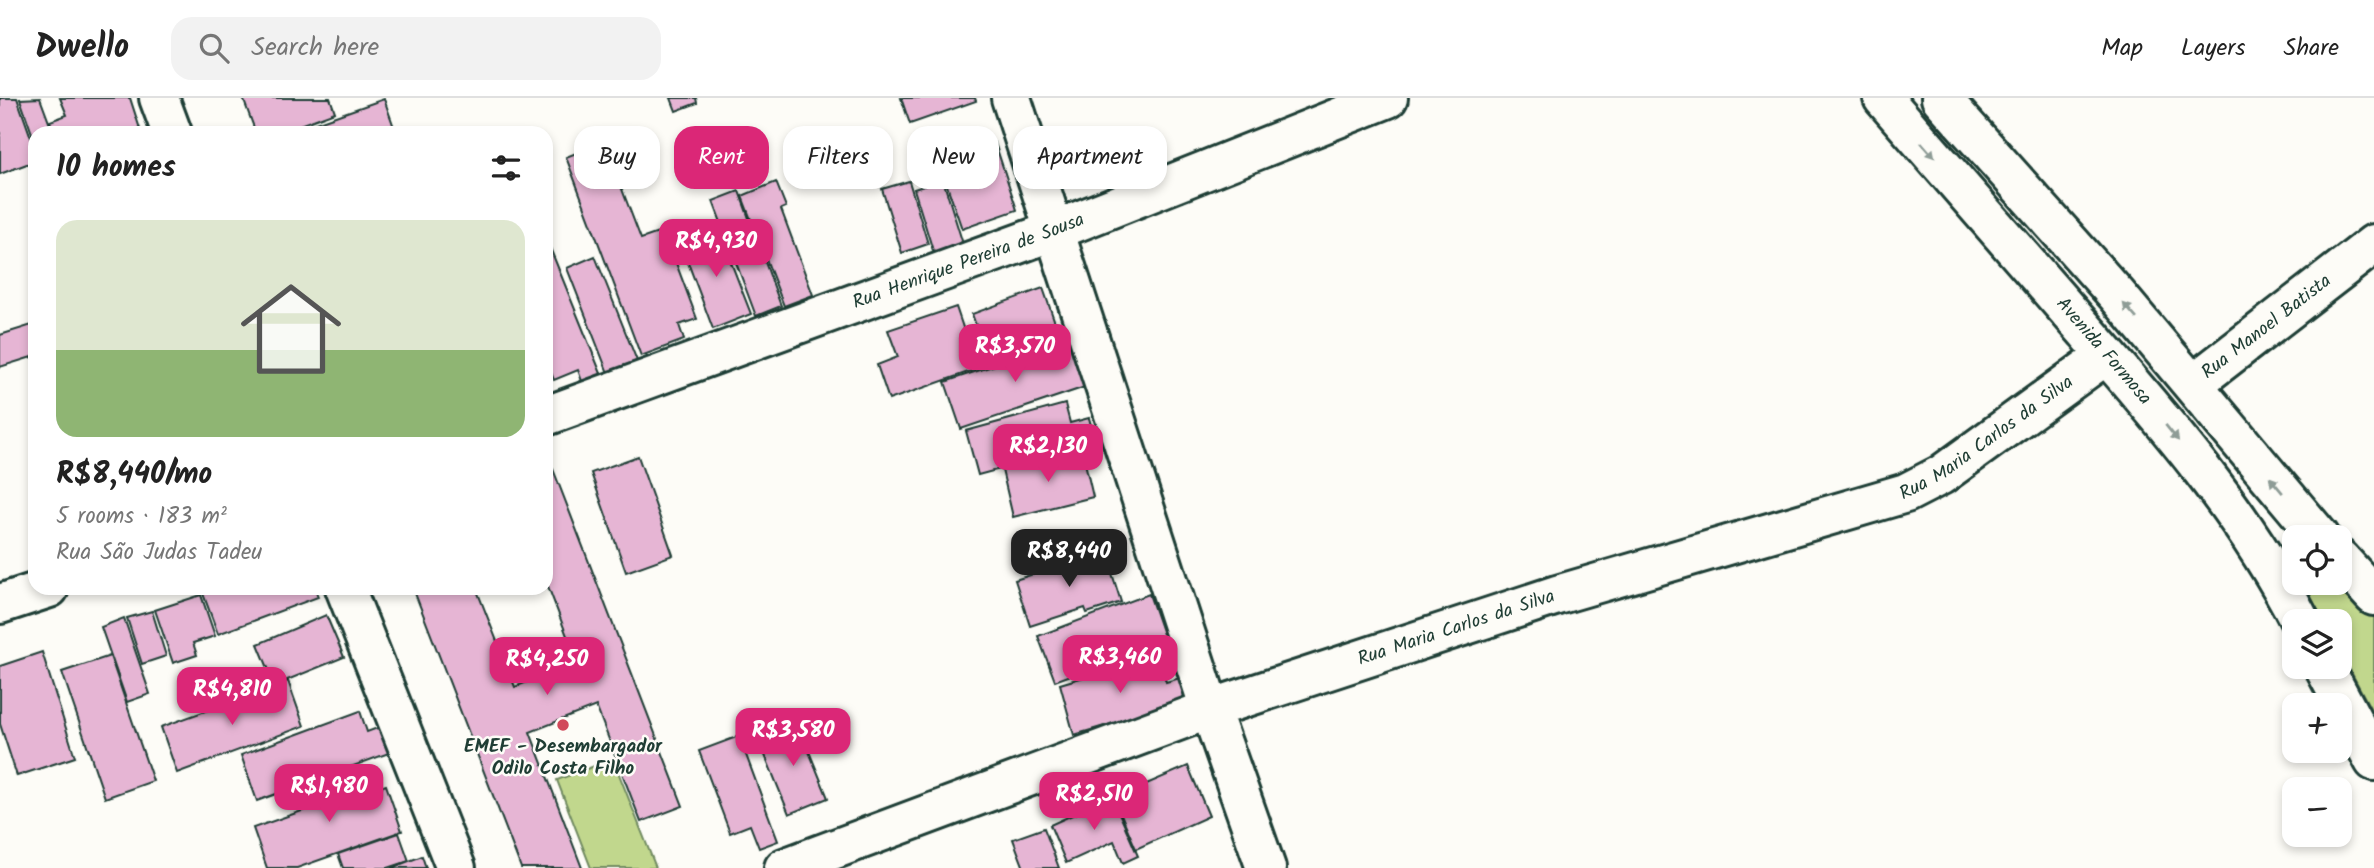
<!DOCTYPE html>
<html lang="en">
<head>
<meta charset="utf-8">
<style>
	body { margin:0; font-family:Kalam,sans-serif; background:#f2f2f2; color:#222; height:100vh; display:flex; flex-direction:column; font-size:26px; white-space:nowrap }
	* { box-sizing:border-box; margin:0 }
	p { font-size:23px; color:#767676 }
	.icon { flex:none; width:38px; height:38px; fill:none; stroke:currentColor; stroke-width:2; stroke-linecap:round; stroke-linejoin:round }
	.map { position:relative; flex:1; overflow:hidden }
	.sheet { position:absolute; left:28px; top:28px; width:525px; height:469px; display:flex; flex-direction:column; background:#fff; border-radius:21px; box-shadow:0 4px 10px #0003 }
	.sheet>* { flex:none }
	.guide { position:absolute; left:574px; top:28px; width:665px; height:63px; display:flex; gap:14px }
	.fabs { position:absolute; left:2282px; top:427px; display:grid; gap:14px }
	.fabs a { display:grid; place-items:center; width:70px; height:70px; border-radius:14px; background:#fff; box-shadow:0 4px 10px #0003; font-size:35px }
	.price { position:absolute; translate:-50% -60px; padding:0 16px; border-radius:14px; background:#db2777; color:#fff; font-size:23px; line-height:46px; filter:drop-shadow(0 2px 4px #0008) }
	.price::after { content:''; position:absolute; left:50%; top:42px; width:21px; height:16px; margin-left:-10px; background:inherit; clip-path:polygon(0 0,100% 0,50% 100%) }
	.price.current { background:#222; color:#fff }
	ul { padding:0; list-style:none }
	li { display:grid; align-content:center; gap:14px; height:371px; padding:0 28px }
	li span { display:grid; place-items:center; height:217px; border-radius:21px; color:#555 }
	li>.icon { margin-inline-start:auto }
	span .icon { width:126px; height:126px; fill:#fffc; stroke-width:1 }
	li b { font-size:30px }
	h2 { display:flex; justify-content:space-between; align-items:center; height:84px; padding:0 28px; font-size:30px }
	.chip { padding:0 24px; border-radius:21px; background:#fff; box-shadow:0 4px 10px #0003; font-size:24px; line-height:63px }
	.chip.current { background:#db2777; color:#fff }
	header { display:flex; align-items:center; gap:42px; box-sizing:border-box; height:98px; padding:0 35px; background:#fff; border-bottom:2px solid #e0e0e0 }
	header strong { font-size:33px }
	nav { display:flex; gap:38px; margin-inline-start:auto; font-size:24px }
	.search { width:490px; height:63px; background:#f2f2f2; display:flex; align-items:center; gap:18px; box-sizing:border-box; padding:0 24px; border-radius:21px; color:#767676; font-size:26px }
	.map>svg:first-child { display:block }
	.green { fill:#c1d78d; stroke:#708a60; stroke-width:2 }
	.building { fill:#e6b5d4; stroke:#1f3d34; stroke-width:2 }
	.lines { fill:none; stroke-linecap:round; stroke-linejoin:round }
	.minor-casing { stroke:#1f3d34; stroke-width:44 }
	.secondary-casing { stroke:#1f3d34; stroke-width:44 }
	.minor { stroke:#fdfcf7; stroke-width:38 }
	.secondary { stroke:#fdfcf7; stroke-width:38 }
	.oneway { fill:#8e9c96 }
	.poi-dot { fill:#d1495b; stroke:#fdfcf7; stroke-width:2.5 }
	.labels { text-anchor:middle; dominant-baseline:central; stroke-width:5; stroke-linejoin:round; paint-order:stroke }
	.street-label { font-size:19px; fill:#1f3d34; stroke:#fdfcf7 }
	.poi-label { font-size:19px; font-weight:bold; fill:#1f3d34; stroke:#fdfcf7 }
</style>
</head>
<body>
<header>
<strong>Dwello</strong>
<div class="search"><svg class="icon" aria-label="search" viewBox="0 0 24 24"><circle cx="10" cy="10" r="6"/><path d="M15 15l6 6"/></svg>Search here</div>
<nav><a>Map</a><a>Layers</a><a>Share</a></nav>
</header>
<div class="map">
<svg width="2374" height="770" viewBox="0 0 2374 770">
	<rect width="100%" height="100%" fill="#fdfcf7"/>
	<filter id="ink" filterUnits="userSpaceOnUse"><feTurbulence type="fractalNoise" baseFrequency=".0143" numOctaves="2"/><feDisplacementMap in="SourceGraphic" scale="14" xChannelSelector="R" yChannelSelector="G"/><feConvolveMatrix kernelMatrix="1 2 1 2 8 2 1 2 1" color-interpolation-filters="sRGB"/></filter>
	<g filter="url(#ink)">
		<g class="green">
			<polygon points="2303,485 2340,485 2374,512 2374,617 2340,553 2340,523 2324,523"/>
			<polygon points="613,661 656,770 591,770 557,682"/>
		</g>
		<g class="building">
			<polygon points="0,0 17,0 35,51 35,63 0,76"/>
			<polygon points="40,0 53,35 35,35 35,44 20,1"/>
			<polygon points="60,0 130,0 140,31 130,35 54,35 50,23 67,17"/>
			<polygon points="243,0 330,0 335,14 278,35 256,35"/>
			<polygon points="671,0 696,0 697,5 676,13"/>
			<polygon points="901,0 975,0 976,3 910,26"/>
			<polygon points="384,1 396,35 287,35"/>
			<polygon points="604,44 641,141 664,133 697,221 679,227 684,242 641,258 566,59"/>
			<polygon points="995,45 1017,112 962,131 939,64"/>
			<polygon points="943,82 963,146 934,156 914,91"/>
			<polygon points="909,83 928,146 902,155 882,91"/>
			<polygon points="776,84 786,109 781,111 813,197 784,208 742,98"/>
			<polygon points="739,93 781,208 756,218 713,103"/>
			<polygon points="718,131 751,216 713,231 681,146"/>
			<polygon points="546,140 602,278 583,286 578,272 554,282 546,262"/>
			<polygon points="595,158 637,263 608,275 567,170"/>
			<polygon points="1043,190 1061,242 990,267 972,216"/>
			<polygon points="956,209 977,271 889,302 877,267 898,259 888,232"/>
			<polygon points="35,226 35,258 0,269 0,237"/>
			<polygon points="1069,242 1085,289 961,331 945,284"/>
			<polygon points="1065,306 1070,325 1089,320 1096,345 978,377 966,333"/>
			<polygon points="1082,352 1093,399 1013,419 1002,372"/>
			<polygon points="638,358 673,457 626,474 591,375"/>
			<polygon points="553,371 683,708 641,724 596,608 530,634 582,770 521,770 413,490 476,490 515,589 577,564 546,483 546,374"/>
			<polygon points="1105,453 1121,504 1087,515 1085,510 1030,528 1015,482"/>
			<polygon points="201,490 315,490 318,499 218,536"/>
			<polygon points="1149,496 1165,542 1055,583 1038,538"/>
			<polygon points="201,497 215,538 193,545 197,557 173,565 155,512"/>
			<polygon points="152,513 166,558 142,566 127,520"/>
			<polygon points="326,517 344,559 275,587 258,546"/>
			<polygon points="124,520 150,596 127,604 101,529"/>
			<polygon points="42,554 75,659 17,678 0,626 0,568"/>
			<polygon points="1158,557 1166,584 1180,580 1186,604 1074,637 1060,586"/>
			<polygon points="110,558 153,683 105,700 62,574"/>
			<polygon points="288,583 304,628 177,675 161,629"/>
			<polygon points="360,613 367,634 380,629 389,655 257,703 241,657"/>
			<polygon points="797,624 828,700 789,716 758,640"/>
			<polygon points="739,638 778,743 759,750 750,727 730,735 699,653"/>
			<polygon points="1188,668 1209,718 1136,751 1114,700"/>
			<polygon points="362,672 369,693 386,687 402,733 297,770 267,770 253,730 316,708 311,690"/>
			<polygon points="1112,699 1138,758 1123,765 1114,743 1066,765 1050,727"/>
			<polygon points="1044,730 1059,770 1024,770 1013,741"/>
			<polygon points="399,735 409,763 388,770 343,770 338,756"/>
			<polygon points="422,758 426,770 391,770"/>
		</g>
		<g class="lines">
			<g class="minor-casing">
				<g id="minor">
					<polyline points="159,0 172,35"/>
					<polyline points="1011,0 1210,611 1266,770"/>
					<path id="s1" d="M2193 286 2374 146"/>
					<path id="s2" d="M546 318 1056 132 1388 0"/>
					<polyline points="345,490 456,770"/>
					<polyline points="0,506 49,490"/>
					<path id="s3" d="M784 770 1210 611 1557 497 1906 395 1941 377 2106 257"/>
				</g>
			</g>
			<g class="secondary-casing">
				<g id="secondary">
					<path id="s4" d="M1883 0C1951 78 2018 155 2086 233 2165 324 2245 416 2300 523"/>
					<polyline points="1941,0 2117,197 2320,439"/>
					<polyline points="2340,461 2374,498"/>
					<polyline points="2324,569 2374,663"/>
				</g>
			</g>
			<use href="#minor" class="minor"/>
			<use href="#secondary" class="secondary"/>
		</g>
		<defs><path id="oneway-solid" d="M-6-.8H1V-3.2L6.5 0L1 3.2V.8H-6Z" transform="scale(1.75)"/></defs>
		<g class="oneway">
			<use href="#oneway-solid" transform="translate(1928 52) rotate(49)"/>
			<use href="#oneway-solid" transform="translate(2130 213) rotate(-131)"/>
			<use href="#oneway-solid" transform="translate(2172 335) rotate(51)"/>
			<use href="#oneway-solid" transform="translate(2276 387) rotate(-130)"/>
		</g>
	</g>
	<circle class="poi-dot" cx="563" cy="627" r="7"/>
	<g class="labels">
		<g class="street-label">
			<text stroke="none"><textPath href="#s2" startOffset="450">Rua Henrique Pereira de Sousa</textPath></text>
			<text stroke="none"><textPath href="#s1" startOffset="93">Rua Manoel Batista</textPath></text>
			<text stroke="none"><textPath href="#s4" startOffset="336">Avenida Formosa</textPath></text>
			<text stroke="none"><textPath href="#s3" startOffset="1281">Rua Maria Carlos da Silva</textPath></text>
			<text stroke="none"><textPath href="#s3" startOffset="714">Rua Maria Carlos da Silva</textPath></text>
		</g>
		<g class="poi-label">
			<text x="563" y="649">EMEF - Desembargador<tspan x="563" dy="22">Odilo Costa Filho</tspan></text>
		</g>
	</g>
</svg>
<div class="fabs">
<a><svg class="icon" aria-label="locate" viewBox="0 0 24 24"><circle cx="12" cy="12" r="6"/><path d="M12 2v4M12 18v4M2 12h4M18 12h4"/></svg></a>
<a><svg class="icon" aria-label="layers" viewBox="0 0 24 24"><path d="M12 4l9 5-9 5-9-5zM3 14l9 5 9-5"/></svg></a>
<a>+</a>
<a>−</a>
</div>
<b class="price" style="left:716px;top:181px">R$4,930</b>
<b class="price" style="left:1015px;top:286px">R$3,570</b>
<b class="price" style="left:1048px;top:386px">R$2,130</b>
<b class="price current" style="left:1069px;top:491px">R$8,440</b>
<b class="price" style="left:1120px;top:597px">R$3,460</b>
<b class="price" style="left:547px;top:599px">R$4,250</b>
<b class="price" style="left:232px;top:629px">R$4,810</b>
<b class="price" style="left:793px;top:670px">R$3,580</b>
<b class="price" style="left:329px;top:726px">R$1,980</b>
<b class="price" style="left:1094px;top:734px">R$2,510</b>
<div class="guide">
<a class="chip">Buy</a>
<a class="chip current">Rent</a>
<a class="chip">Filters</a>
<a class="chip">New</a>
<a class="chip">Apartment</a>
</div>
<section class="sheet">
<h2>10 homes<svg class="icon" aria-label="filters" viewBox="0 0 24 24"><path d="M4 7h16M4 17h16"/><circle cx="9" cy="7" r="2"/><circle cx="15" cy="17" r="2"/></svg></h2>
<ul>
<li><span style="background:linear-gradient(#dfe7d0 60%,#8fb573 0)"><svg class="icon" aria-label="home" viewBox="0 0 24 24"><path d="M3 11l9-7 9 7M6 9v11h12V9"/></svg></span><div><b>R$8,440/mo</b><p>5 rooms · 183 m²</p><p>Rua São Judas Tadeu</p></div></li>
</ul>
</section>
</div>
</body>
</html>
